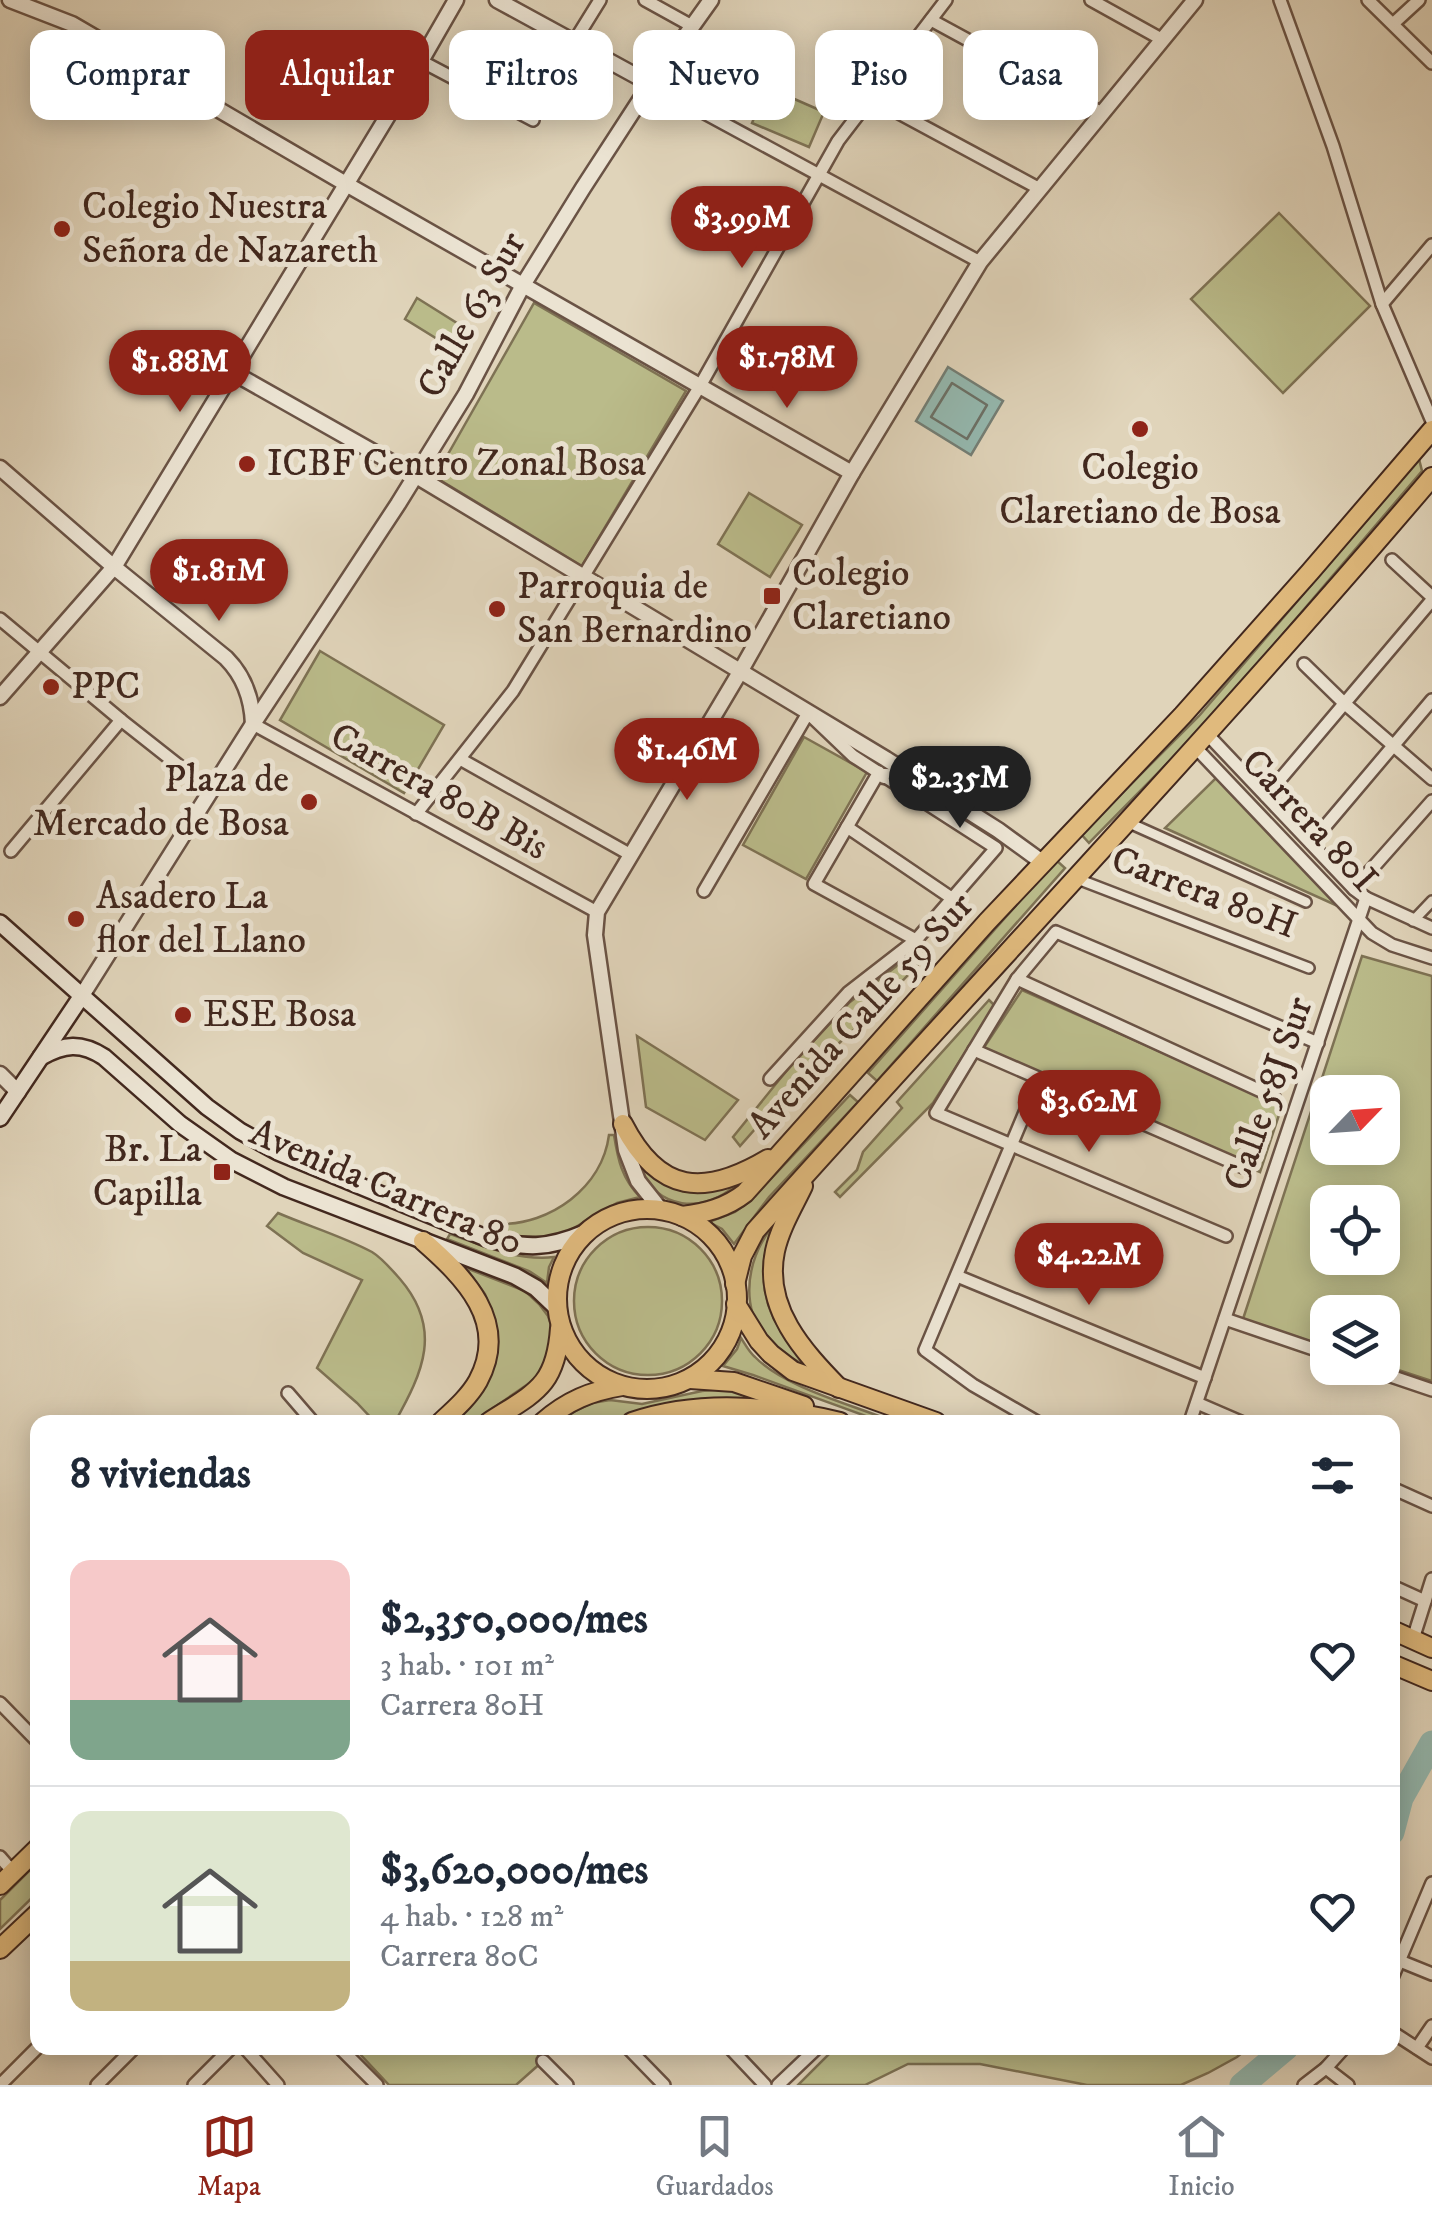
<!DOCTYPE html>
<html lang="es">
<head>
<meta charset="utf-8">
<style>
	body { margin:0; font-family:"IM FELL DW Pica",serif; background:#f6f6f7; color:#1f2937; height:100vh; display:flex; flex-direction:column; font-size:38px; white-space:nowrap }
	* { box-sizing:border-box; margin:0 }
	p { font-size:32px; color:#747a83 }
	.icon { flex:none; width:55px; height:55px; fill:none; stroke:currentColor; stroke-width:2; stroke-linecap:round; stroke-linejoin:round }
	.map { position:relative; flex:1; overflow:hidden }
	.side { position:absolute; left:30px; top:1415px; width:1370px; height:640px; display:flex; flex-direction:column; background:#fff; border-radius:20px; box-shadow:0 5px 25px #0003 }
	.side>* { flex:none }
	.banner { position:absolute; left:30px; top:30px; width:1372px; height:90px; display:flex; gap:20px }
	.needle { width:65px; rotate:65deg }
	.fabs { position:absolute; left:1310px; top:1075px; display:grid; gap:20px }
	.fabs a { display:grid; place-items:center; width:90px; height:90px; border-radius:20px; background:#fff; box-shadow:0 5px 25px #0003; font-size:50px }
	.price { position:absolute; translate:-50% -85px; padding:0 22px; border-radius:35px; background:#8f2418; color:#fff; font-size:32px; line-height:65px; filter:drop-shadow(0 2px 5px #0008) }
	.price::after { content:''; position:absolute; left:50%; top:60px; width:30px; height:22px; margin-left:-15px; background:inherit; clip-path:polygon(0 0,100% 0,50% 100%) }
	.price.selected { background:#222; color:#fff }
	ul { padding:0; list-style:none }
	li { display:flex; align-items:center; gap:30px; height:250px; padding:0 40px }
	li+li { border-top:2px solid #e0e1e3 }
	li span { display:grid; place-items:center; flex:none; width:280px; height:200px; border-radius:20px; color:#555 }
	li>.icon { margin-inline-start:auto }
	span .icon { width:120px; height:120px; fill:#fffc; stroke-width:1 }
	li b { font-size:42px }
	h2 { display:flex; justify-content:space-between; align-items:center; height:120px; padding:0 40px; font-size:42px }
	.chip { padding:0 35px; border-radius:20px; background:#fff; box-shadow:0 5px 25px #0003; font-size:35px; line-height:90px }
	.chip.selected { background:#8f2418; color:#fff }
	.tab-bar { display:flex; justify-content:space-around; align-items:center; height:140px; border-top:2px solid #e0e1e3; background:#fff; font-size:28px; color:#747a83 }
	.tab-bar a { display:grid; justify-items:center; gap:5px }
	.tab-bar .selected { color:#8f2418 }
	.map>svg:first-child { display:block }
	.green { fill:#babb8a; stroke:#7e7254; stroke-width:2.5; fill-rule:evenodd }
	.water { fill:#94b8af; stroke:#737e75; stroke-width:2.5 }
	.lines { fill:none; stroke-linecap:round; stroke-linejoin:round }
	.shore { stroke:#6b7066; stroke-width:2.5 }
	.river { stroke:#94b8af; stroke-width:25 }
	.pedestrian-casing { stroke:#6a5345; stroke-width:14 }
	.minor-casing { stroke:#6a5345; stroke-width:16 }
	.tertiary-casing { stroke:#6a5345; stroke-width:19 }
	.secondary-casing { stroke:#42281e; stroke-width:20 }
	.primary-casing { stroke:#42281e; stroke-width:22 }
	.pedestrian { stroke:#ebe3d2; stroke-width:9 }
	.minor { stroke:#ebe3d2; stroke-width:11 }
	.tertiary { stroke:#ebe3d2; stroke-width:14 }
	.secondary { stroke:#ebe3d2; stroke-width:15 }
	.primary { stroke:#e0ba7d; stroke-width:18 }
	.poi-dot { fill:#8f2418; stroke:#ebe3d2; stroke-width:4 }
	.labels { text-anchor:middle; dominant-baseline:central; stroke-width:10; stroke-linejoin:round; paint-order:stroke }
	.poi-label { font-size:38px; fill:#42281e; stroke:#ebe3d2; text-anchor:start }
	.street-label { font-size:38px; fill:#42281e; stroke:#ebe3d2 }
</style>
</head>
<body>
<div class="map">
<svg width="1432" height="2085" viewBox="0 0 1432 2085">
	<rect width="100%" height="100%" fill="#e0d4ba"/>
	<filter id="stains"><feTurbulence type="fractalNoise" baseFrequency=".002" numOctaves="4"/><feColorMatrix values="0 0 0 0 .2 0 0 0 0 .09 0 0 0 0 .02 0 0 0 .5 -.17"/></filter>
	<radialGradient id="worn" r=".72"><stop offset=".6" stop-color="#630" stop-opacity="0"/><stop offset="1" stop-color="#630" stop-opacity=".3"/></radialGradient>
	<g class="green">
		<polygon points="696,49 757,73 744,107 683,82"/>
		<polygon points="767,87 824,112 809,147 752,123"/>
		<polygon points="1279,213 1370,306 1283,393 1191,299"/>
		<polygon points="417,298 460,325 447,345 405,319"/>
		<polygon points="534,303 686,391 582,566 435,477"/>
		<polygon points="1419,459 1422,471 1208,722 1089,843 1081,834 1199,716"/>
		<polygon points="749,493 802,525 770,577 718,544"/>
		<polygon points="320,651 444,725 404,793 280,720"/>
		<polygon points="804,737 867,772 806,879 743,845"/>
		<polygon points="1216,778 1340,907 1165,828"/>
		<polygon points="1056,860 1065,868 877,1081 868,1073"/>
		<polygon points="920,948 929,953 866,1019 800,1078 740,1146 733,1137 792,1064 850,1002"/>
		<path d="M1362 956 1432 976V1381L1383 1365 1382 1312H1328L1327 1347 1243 1319ZM1328 1092H1382V1148H1328ZM1328 1202H1382V1258H1328Z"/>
		<polygon points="1022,990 1282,1106 1260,1172 981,1052"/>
		<polygon points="989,1000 995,1006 933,1103 840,1197 835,1192 857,1170 863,1152 902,1108 897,1102"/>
		<polygon points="637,1036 738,1100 705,1140 646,1107"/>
		<polygon points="850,1095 858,1102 769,1197 734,1244 722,1229 709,1222 735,1212 750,1201"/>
		<path d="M609 1135H614C618 1160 622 1179 640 1197L617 1203 567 1232 545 1237 519 1236 496 1230 499 1224C550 1225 602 1188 609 1135Z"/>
		<path d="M638 1166C672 1189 697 1198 737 1184 704 1215 656 1210 638 1166Z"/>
		<path d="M278 1213C308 1226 342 1236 372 1252 382 1258 392 1270 400 1279 443 1329 423 1372 395 1422H375L357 1403 317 1368 362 1280 303 1253 267 1226Z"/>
		<circle cx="648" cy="1301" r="74"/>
		<path d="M771 1228C755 1293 766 1320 811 1368 799 1362 787 1357 777 1348 738 1317 744 1265 771 1228Z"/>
		<path d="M450 1234C485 1246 517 1261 554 1257L549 1267 547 1283 529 1271 447 1239Z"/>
		<polygon points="466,1268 525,1291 539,1304 548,1316 553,1330 553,1343 542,1372 528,1384 473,1422 451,1422 467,1407 493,1316 485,1294"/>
		<path d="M741 1338C745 1344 749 1352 755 1357 783 1386 846 1403 884 1418L882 1422 753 1375 723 1366 737 1349Z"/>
		<polygon points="723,1389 750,1393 768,1400 731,1399 639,1411 607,1422 560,1422 575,1411 592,1403 610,1400 642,1404 702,1391"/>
		<polygon points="37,1863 37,1893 0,1929 0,1900"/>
		<polygon points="367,2048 536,2048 534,2050 543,2061 516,2085 389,2085 360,2054"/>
		<polygon points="835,2048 1084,2048 1120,2053 1172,2048 1248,2048 1237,2057 1208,2073 1181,2085 1087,2085 980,2064 908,2064 865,2085 798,2085"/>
	</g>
	<polygon class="water" points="948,367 1003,401 971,455 916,421"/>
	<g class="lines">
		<polygon class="shore" points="952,383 987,405 967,439 931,417"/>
		<g class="river">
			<polyline points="1392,1832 1401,1798 1432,1743"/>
			<polyline points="1242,2085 1286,2048"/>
		</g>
		<g class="pedestrian-casing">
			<g id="pedestrian">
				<polyline points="1127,822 1306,902"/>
				<polyline points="1075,878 1309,968"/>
				<polyline points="1413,921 1432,901"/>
			</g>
		</g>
		<g class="minor-casing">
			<g id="minor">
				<polyline points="645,0 692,26"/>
				<polyline points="1091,0 1163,40"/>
				<polyline points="1280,0 1333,146 1382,304 1432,421"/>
				<polyline points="1368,0 1432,63"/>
				<polyline points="931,20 1102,113"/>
				<polyline points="1394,23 1419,0"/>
				<polyline points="574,42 600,0"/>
				<polyline points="421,61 533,120"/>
				<polyline points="651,84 980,262"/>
				<polyline points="871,98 1040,189"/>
				<polyline points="1382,304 1432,245"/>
				<polyline points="1392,560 1432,597"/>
				<polyline points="0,619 121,720 211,791"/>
				<polyline points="1304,664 1344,703 1432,779"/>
				<polyline points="253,724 597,912"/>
				<polyline points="1208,735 1354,889 1366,898 1432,928"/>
				<polyline points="1196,748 1372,933 1392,945 1432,958"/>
				<polyline points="460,759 631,855"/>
				<polyline points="879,772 814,884 916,940"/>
				<polyline points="1266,796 1432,600"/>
				<polyline points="416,814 513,691 700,386 838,141 946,0"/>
				<polyline points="847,827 953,899"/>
				<polyline points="1311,843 1432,700"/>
				<polyline points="11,851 121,720"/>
				<polyline points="1354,889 1432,801"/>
				<polyline points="704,891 808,713 853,756 996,848 916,940 849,992 770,1079"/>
				<polyline points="1017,979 1274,1097"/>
				<polyline points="974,1050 1243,1167"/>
				<polyline points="1226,1236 936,1113 1017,979 1056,932 1318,1043"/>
				<polyline points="957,1276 1205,1378"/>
				<polyline points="1225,1319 1328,1354"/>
				<polyline points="1367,1368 1432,1390"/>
				<polyline points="288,1393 313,1422"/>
				<polyline points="1197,1403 1241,1422"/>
				<polyline points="1037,1422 973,1385 925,1350 1039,1079"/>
				<polyline points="1190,1422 1366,898"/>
				<polyline points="1392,1488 1432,1506"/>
				<polyline points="1392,1586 1425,1601"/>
				<polyline points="1413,1639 1432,1579"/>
				<polyline points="0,1703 38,1742"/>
				<polyline points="0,1857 13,1872"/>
				<polyline points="1400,1961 1432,1974"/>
				<polyline points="1392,1978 1432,1883"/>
				<polyline points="1392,2032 1432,2058"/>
				<polyline points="245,2048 278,2085"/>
				<polyline points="340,2048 377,2085"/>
				<polyline points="628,2048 664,2085"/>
				<polyline points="730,2048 765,2085"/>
				<polyline points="1417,2048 1432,2026"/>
				<polyline points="543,2061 567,2085"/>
				<polyline points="1326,2068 1348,2085"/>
				<polyline points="0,2085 38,2047"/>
				<polyline points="97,2085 134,2048"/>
				<polyline points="194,2085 231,2048"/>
				<polyline points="778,2085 817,2048"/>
				<polyline points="1304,2085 1326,2068 1344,2048"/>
			</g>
		</g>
		<g class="tertiary-casing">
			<g id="tertiary">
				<polyline points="10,0 72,24 346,184 852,473"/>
				<polyline points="497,0 651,84"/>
				<polyline points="232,372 423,480 886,759 998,830 1042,862"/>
				<path d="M0 468 114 567 226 658C244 676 252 699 253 724"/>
				<polyline points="0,697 114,567 421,61 456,0"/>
				<polyline points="884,776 913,777"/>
				<polyline points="81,997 253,724 398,504 466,394 523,285 583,188 646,91 711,0"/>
				<polyline points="0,1074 18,1092"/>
				<polyline points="661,1210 638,1181 626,1150 595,935 597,912 740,672 852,473 980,262 1195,0"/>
			</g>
		</g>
		<g class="secondary-casing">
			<g id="secondary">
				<path d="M0 923 207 1107 240 1131 278 1152 486 1238C526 1249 547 1249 585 1233"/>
				<path d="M41 1057C64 1044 81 1042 104 1057L180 1124 231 1160 284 1187 515 1276 536 1288 557 1308"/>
				<polyline points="0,1118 81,997"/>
			</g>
		</g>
		<g class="primary-casing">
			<g id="primary">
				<path d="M623 1124C659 1194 704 1197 768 1159"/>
				<path d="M803 1186C793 1207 780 1228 775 1251 763 1308 803 1351 839 1388"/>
				<circle cx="647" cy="1299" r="90"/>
				<path d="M682 1216C705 1213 726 1208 745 1193L987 922 1183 715 1310 572 1432 430"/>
				<path d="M423 1241C464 1277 510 1322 478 1381 469 1397 454 1410 441 1422"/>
				<path d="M735 1284 742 1256 755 1231C980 979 1213 735 1432 477"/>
				<polyline points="736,1304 759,1341 771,1354 793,1371 936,1422"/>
				<polyline points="690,1379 734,1382 804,1406"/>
				<path d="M489 1422C534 1393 556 1387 560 1328"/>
				<path d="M543 1422C567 1401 591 1391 622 1386"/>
				<path d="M632 1422C700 1399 772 1406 840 1422"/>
				<polyline points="1392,1630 1432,1648"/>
				<polyline points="1392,1664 1432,1681"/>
				<polyline points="0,1885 38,1848"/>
				<polyline points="0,1949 38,1913"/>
			</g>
		</g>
		<use href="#pedestrian" class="pedestrian"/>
		<use href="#minor" class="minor"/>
		<use href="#tertiary" class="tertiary"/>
		<use href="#secondary" class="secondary"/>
		<use href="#primary" class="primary"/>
	</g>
	<g class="poi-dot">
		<circle cx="62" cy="229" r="10"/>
		<circle cx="1140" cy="429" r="10"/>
		<circle cx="247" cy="464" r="10"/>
		<rect x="762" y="586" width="20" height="20" rx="5"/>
		<circle cx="497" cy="609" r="10"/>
		<circle cx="51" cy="687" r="10"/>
		<circle cx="309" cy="802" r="10"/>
		<circle cx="76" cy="919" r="10"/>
		<circle cx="183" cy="1015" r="10"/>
		<rect x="212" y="1162" width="20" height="20" rx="5"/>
	</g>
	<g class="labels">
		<g class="poi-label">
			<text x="82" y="207">Colegio Nuestra<tspan x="82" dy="44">Señora de Nazareth</tspan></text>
			<text x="267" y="464">ICBF Centro Zonal Bosa</text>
			<text x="1140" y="468" text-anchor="middle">Colegio<tspan x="1140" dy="44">Claretiano de Bosa</tspan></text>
			<text x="792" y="574">Colegio<tspan x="792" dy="44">Claretiano</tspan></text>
			<text x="517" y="587">Parroquia de<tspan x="517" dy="44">San Bernardino</tspan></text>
			<text x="71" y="687">PPC</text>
			<text x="289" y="780" text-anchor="end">Plaza de<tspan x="289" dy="44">Mercado de Bosa</tspan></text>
			<text x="96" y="897">Asadero La<tspan x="96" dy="44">flor del Llano</tspan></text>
			<text x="203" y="1015">ESE Bosa</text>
			<text x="202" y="1150" text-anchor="end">Br. La<tspan x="202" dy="44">Capilla</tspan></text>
		</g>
		<g class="street-label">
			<text transform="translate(472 315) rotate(-61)">Calle 63 Sur</text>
			<text transform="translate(439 792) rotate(29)">Carrera 80B Bis</text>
			<text transform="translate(1309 821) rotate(47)">Carrera 80I</text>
			<text transform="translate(1204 893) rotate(21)">Carrera 80H</text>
			<text transform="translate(861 1016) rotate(-48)">Avenida Calle 59 Sur</text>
			<text transform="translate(1269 1094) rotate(-71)">Calle 58J Sur</text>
			<text transform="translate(386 1188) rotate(23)">Avenida Carrera 80</text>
		</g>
	</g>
	<rect width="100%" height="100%" filter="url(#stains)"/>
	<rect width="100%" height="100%" fill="url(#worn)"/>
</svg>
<div class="fabs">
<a><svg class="needle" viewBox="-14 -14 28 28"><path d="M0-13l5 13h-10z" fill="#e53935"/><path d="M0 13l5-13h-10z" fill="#747a83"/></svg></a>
<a><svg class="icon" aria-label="locate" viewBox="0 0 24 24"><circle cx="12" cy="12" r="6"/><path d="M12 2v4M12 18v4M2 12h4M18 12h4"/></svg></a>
<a><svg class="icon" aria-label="layers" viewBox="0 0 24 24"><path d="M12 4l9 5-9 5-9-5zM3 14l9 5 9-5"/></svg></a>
</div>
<b class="price" style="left:742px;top:271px">$3.99M</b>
<b class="price" style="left:787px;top:411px">$1.78M</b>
<b class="price" style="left:180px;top:415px">$1.88M</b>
<b class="price" style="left:219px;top:624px">$1.81M</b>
<b class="price" style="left:687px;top:803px">$1.46M</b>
<b class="price selected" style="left:960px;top:831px">$2.35M</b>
<b class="price" style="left:1089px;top:1155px">$3.62M</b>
<b class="price" style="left:1089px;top:1308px">$4.22M</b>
<div class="banner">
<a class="chip">Comprar</a>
<a class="chip selected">Alquilar</a>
<a class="chip">Filtros</a>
<a class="chip">Nuevo</a>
<a class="chip">Piso</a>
<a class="chip">Casa</a>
</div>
<section class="side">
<h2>8 viviendas<svg class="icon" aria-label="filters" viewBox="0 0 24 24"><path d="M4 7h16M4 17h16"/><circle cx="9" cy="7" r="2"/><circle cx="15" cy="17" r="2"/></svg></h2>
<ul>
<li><span style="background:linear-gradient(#f6c9c9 70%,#7fa58c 0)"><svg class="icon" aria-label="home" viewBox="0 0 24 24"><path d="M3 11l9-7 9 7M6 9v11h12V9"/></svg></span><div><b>$2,350,000/mes</b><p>3 hab. · 101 m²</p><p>Carrera 80H</p></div><svg class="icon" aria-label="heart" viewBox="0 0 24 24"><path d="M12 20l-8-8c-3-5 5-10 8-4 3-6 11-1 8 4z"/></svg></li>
<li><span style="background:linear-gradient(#dfe7d0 75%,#c2b280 0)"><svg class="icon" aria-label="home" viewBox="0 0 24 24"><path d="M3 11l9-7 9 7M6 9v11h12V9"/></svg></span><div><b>$3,620,000/mes</b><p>4 hab. · 128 m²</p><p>Carrera 80C</p></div><svg class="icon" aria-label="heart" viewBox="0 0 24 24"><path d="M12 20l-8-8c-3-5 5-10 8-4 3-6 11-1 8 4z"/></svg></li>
</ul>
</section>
</div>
<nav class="tab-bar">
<a class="selected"><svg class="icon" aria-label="map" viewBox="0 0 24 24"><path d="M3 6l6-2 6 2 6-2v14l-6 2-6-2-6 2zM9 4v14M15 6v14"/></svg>Mapa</a>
<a><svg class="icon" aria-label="saved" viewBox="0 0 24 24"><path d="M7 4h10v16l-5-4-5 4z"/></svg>Guardados</a>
<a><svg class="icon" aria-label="home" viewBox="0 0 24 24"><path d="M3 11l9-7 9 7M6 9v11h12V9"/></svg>Inicio</a>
</nav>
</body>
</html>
